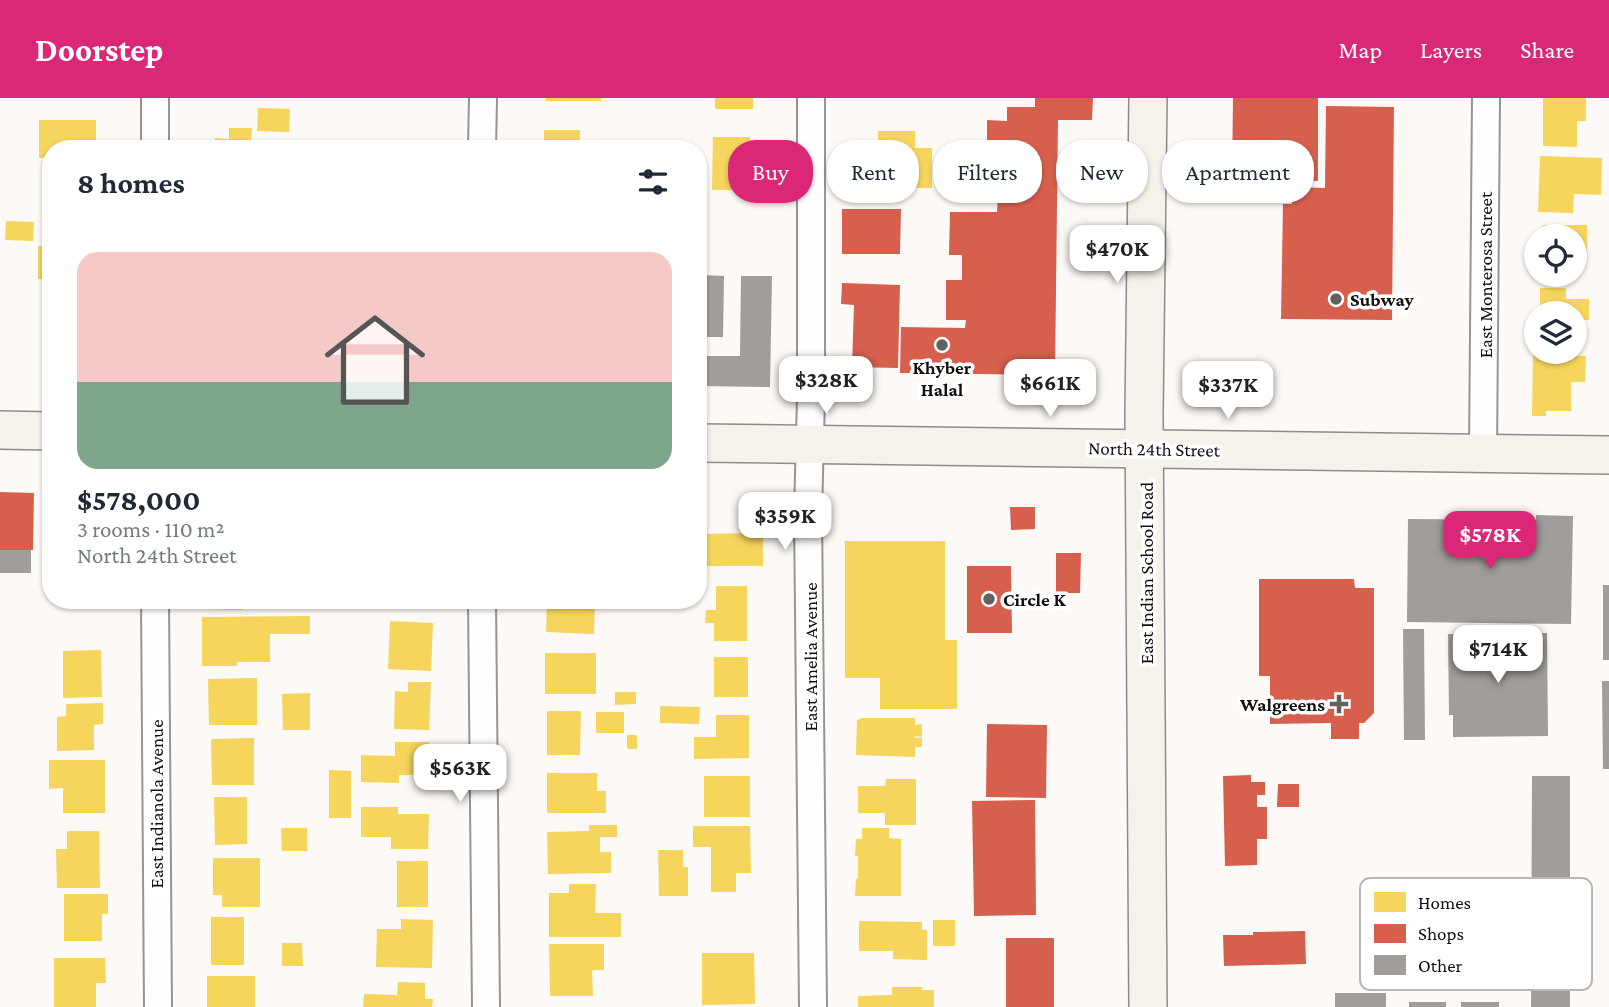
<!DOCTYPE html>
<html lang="en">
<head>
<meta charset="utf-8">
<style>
	body { margin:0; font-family:"Crimson Pro",serif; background:#f6f6f7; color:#1f2937; height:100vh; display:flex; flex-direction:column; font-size:26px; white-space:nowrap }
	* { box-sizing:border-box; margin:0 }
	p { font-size:23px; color:#747a83 }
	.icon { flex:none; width:38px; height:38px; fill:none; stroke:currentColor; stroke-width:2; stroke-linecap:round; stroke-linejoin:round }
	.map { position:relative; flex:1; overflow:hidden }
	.side { position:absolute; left:42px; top:42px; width:665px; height:469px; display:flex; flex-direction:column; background:#fff; border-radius:28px; box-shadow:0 2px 5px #0004 }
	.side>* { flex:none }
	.top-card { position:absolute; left:728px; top:42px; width:665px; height:63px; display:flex; gap:14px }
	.controls { position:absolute; left:1524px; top:126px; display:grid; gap:14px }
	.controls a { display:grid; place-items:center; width:63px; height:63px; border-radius:50%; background:#fff; box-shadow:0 2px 5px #0004; font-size:35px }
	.price { position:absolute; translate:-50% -60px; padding:0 16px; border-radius:14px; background:#fff; color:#222; font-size:23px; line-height:46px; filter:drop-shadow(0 2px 4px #0008) }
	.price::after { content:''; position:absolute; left:50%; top:42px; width:21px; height:16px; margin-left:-10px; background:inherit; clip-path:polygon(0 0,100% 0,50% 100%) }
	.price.active { background:#db2777; color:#fff }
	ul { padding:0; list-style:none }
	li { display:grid; align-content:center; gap:14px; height:371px; padding:0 35px }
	li span { display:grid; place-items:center; height:217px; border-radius:21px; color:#555 }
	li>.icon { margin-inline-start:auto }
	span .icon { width:126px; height:126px; fill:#fffc; stroke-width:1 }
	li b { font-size:30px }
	h2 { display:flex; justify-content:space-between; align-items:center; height:84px; padding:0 35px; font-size:30px }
	.pill { padding:0 24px; border-radius:28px; background:#fff; box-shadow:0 2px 5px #0004; font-size:24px; line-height:63px }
	.pill.active { background:#db2777; color:#fff }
	header { display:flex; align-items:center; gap:42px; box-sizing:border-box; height:98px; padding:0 35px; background:#db2777; color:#fff }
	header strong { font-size:33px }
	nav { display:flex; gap:38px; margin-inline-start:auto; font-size:24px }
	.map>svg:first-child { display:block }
	.homes { fill:#f6d55c }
	.shops { fill:#d6604d }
	.building { fill:#a09d9b }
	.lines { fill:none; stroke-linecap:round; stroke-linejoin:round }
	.street-casing { stroke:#969594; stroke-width:30 }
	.secondary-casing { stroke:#8d8c8a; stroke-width:40 }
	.street { stroke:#fffefe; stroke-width:26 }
	.secondary { stroke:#f5f2ec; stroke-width:37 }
	.poi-dot { fill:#636260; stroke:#fff; stroke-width:2.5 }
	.labels { text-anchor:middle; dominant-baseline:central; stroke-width:7; stroke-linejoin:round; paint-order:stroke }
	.street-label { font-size:19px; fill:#101010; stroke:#fff }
	.poi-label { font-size:19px; font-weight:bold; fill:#101010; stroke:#fff; text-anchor:start }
	.key { fill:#fff; stroke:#b7b7b7; stroke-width:2 }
	.key-label { font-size:19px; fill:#101010 }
</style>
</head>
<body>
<header>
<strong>Doorstep</strong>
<nav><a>Map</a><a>Layers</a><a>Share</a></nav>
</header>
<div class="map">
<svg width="1609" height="909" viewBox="0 0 1609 909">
	<rect width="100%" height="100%" fill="#fcf9f6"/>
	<g class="homes">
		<rect x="546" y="0" width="55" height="3"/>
		<rect x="715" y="0" width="38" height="11"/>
		<polygon points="1543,0 1586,0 1586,23 1577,23 1577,49 1543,48"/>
		<polygon points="258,10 290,11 289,34 257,33"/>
		<polygon points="39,22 96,22 96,51 51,51 51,60 39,60"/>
		<polygon points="229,30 252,30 251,45 264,46 264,51 215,51 215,40 229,41"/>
		<polygon points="544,32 580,32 580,42 597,42 597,51 544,51"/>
		<polygon points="878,33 915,33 915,50 932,50 932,90 908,90 908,70 878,69"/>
		<polygon points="713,39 750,39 750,92 712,92"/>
		<polygon points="385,42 424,43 424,51 385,51"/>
		<polygon points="1540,58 1602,60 1601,97 1574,96 1573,115 1538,114"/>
		<polygon points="6,123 34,124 33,143 5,142"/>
		<polygon points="1543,127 1587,127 1587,152 1575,152 1575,138 1542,138"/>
		<polygon points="38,148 51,148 51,182 38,181"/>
		<polygon points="1540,190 1566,190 1566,201 1589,201 1589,222 1575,222 1575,215 1540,215"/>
		<polygon points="1533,257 1586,258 1585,284 1571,284 1571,313 1546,313 1546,318 1532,318"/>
		<polygon points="763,435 763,468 698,468 698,436"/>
		<polygon points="845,443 945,443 945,542 957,542 957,611 880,611 880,580 845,580"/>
		<polygon points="716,488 747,488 747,543 714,543 714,525 705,525 706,512 716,512"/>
		<polygon points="205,502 243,502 243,512 205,511"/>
		<polygon points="547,502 595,502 594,536 546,534"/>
		<polygon points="310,518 310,536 270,536 270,564 237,564 237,568 202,568 202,519"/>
		<polygon points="390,523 433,525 431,573 388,571"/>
		<polygon points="101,552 102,599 63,600 63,553"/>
		<rect x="545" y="555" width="51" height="41"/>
		<rect x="714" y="559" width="34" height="40"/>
		<polygon points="257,580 257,627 209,627 208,581"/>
		<polygon points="408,584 431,584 429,632 394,631 395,593 408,594"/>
		<polygon points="615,594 636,594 636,606 615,607"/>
		<polygon points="310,595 310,632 283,632 282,596"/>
		<polygon points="103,605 103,626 94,627 94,652 57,653 57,619 66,618 66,606"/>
		<polygon points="660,608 700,609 699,626 660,625"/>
		<polygon points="547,613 581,613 580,657 547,657"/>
		<rect x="596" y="614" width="28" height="21"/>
		<polygon points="716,617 749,617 749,660 694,661 694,639 716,639"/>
		<polygon points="861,620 915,620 915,627 922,626 922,639 915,638 915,640 922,640 922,649 915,649 915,659 856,657 857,622 861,621"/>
		<rect x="627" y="637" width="10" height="14"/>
		<polygon points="254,640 254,687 212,687 211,641"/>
		<polygon points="395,644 429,644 429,677 399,677 399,685 361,684 361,657 395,658"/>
		<polygon points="49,662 105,662 105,715 63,715 63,690 49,691"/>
		<polygon points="329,672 351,673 351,720 329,720"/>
		<polygon points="547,675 597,675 597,693 606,693 606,715 547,715"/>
		<rect x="704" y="678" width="46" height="41"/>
		<polygon points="886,681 916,681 916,727 885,727 885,715 858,715 858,688 885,688"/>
		<polygon points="214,699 247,699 247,746 215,747"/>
		<polygon points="361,709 398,709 398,716 429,716 428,751 391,751 391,739 361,739"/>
		<polygon points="589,727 617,727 617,739 600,739 600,754 611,754 611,775 548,776 547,734 589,733"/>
		<polygon points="693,728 750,728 751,775 736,775 736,794 711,794 711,749 693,749"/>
		<polygon points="281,730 307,730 307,753 282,753"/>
		<polygon points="862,730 889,730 889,740 901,741 901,798 855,798 856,781 858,781 858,758 855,758 856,741 862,741"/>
		<polygon points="67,733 99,733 100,790 57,790 56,751 67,751"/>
		<polygon points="658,752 683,752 683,769 688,769 688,798 659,798"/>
		<polygon points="213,760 260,760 260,809 222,809 222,797 213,797"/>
		<rect x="397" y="763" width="31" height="46"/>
		<polygon points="569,786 596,786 595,815 621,815 621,839 549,839 549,795 569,795"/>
		<polygon points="64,796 108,796 108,816 102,816 102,843 64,843"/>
		<rect x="211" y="819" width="33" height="48"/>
		<polygon points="401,821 433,822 432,870 376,869 377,831 401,831"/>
		<rect x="933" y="822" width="22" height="26"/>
		<polygon points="859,823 922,824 922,832 927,832 927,862 893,861 893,853 859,853"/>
		<polygon points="282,845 302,845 303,868 282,868"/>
		<polygon points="549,846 604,846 604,872 592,872 593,898 550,898"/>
		<polygon points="702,855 754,855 755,906 702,907"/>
		<polygon points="54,860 105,860 106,885 96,885 96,909 54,909"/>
		<rect x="207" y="878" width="48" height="31"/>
		<polygon points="398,884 425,885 425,901 433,901 432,909 363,909 364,896 397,897"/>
		<polygon points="892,889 922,889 922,892 934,892 934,909 858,909 858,898 892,897"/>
	</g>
	<g class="shops">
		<polygon points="1035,0 1093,0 1092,22 1058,22 1055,277 900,275 901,229 965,230 966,222 946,222 946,182 962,182 962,157 949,157 950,114 997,114 998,94 987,94 987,22 1007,23 1007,9 1035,9"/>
		<polygon points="1233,0 1318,0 1318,83 1238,82 1238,80 1232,81"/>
		<polygon points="1326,8 1394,9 1392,222 1281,221 1283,106 1292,106 1292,89 1325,90"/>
		<polygon points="842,111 901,111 900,156 842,156"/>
		<polygon points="842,185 900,187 898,270 852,269 854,207 841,206"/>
		<polygon points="0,394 34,395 33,452 0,452"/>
		<polygon points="1010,409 1035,409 1035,431 1011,432"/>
		<polygon points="1056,455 1081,455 1080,495 1056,495"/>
		<polygon points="967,468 1011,468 1012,535 967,535"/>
		<polygon points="1259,481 1354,481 1355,490 1374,490 1374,615 1364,625 1359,625 1359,641 1331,641 1331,625 1270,626 1270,578 1259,578"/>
		<polygon points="987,626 1047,627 1046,700 986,699"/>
		<polygon points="1251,677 1251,684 1265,684 1265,697 1257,697 1257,709 1267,709 1267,741 1257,741 1257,767 1225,768 1223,678"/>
		<polygon points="1278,686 1299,686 1299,709 1277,709"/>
		<polygon points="1035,702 1036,817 974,818 972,703"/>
		<polygon points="1305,833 1306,866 1224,868 1223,837 1253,837 1253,834"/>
		<rect x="1006" y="840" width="48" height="69"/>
	</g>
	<g class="building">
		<polygon points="700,177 724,178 723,239 699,239"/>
		<polygon points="741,178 772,178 770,289 699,288 700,258 740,258"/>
		<polygon points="1536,417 1573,418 1571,526 1407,524 1408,421 1523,422 1523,427 1536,428"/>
		<rect x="0" y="452" width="31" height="23"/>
		<rect x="1603" y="487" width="6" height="75"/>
		<polygon points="1403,531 1424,531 1425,642 1404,642"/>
		<polygon points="1547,535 1548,638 1453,639 1453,617 1449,617 1448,536"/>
		<polygon points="1602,583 1609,583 1609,671 1603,671"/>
		<polygon points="1532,678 1570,678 1570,909 1531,909"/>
		<rect x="1335" y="895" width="51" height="14"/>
		<rect x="1409" y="904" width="37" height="5"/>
		<rect x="1461" y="904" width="38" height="5"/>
	</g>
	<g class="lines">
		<g class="street-casing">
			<g id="street">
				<polyline points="811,0 811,299 808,415 813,909"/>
				<polyline points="155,51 155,0"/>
				<polyline points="482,51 483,0"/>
				<polyline points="1483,355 1486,0"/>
				<polyline points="155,502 158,909"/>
				<polyline points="482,502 486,909"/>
			</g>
		</g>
		<g class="secondary-casing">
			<g id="secondary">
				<polyline points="1148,0 1144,315 1148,909"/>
				<polyline points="0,332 51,333"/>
				<polyline points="698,345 1609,357"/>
			</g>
		</g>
		<use href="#street" class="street"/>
		<use href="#secondary" class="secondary"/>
	</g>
	<g class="poi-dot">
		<circle cx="1336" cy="201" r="7"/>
		<circle cx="942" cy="247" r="7"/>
		<circle cx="989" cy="501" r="7"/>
		<path d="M1335.5 595.5h7v7h7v7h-7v7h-7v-7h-7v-7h7z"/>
	</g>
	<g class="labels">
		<g class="street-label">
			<text transform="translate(1485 177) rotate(-90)">East Monterosa Street</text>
			<text transform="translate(1154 351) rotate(1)">North 24th Street</text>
			<text transform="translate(1146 475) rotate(-90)">East Indian School Road</text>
			<text transform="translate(810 559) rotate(-90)">East Amelia Avenue</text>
			<text transform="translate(156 706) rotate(-90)">East Indianola Avenue</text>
		</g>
		<g class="poi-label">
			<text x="1350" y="201">Subway</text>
			<text x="942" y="269" text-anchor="middle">Khyber<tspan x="942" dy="22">Halal</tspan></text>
			<text x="1003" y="501">Circle K</text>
			<text x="1325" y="606" text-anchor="end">Walgreens</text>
		</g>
	</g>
	<rect x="1360" y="780" width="232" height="112" rx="10" class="key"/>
	<rect x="1374" y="794" width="32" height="20" fill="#f6d55c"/>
	<rect x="1374" y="826" width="32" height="19" fill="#d6604d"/>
	<rect x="1374" y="857" width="32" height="20" fill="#a09d9b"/>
	<g class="key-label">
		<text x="1418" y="811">Homes</text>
		<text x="1418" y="842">Shops</text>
		<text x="1418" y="874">Other</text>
	</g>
</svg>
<div class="controls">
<a><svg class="icon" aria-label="locate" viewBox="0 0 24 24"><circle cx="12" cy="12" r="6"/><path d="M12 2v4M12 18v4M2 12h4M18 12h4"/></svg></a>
<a><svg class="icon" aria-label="layers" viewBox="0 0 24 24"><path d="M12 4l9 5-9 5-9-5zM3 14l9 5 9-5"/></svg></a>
</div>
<b class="price" style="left:1117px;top:187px">$470K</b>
<b class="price" style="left:826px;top:318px">$328K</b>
<b class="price" style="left:1050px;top:321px">$661K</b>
<b class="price" style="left:1228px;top:323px">$337K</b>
<b class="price" style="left:785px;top:454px">$359K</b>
<b class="price active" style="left:1490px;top:473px">$578K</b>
<b class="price" style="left:1498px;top:587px">$714K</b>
<b class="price" style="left:460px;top:706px">$563K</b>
<div class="top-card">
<a class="pill active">Buy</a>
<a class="pill">Rent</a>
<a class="pill">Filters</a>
<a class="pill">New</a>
<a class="pill">Apartment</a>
</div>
<section class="side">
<h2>8 homes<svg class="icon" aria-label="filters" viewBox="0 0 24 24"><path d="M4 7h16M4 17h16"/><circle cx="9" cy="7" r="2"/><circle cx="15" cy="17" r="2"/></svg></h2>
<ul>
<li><span style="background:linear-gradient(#f6c9c9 60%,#7fa58c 0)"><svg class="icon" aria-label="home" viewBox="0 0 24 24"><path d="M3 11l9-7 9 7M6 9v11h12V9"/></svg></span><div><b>$578,000</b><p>3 rooms · 110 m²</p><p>North 24th Street</p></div></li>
</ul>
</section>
</div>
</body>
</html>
